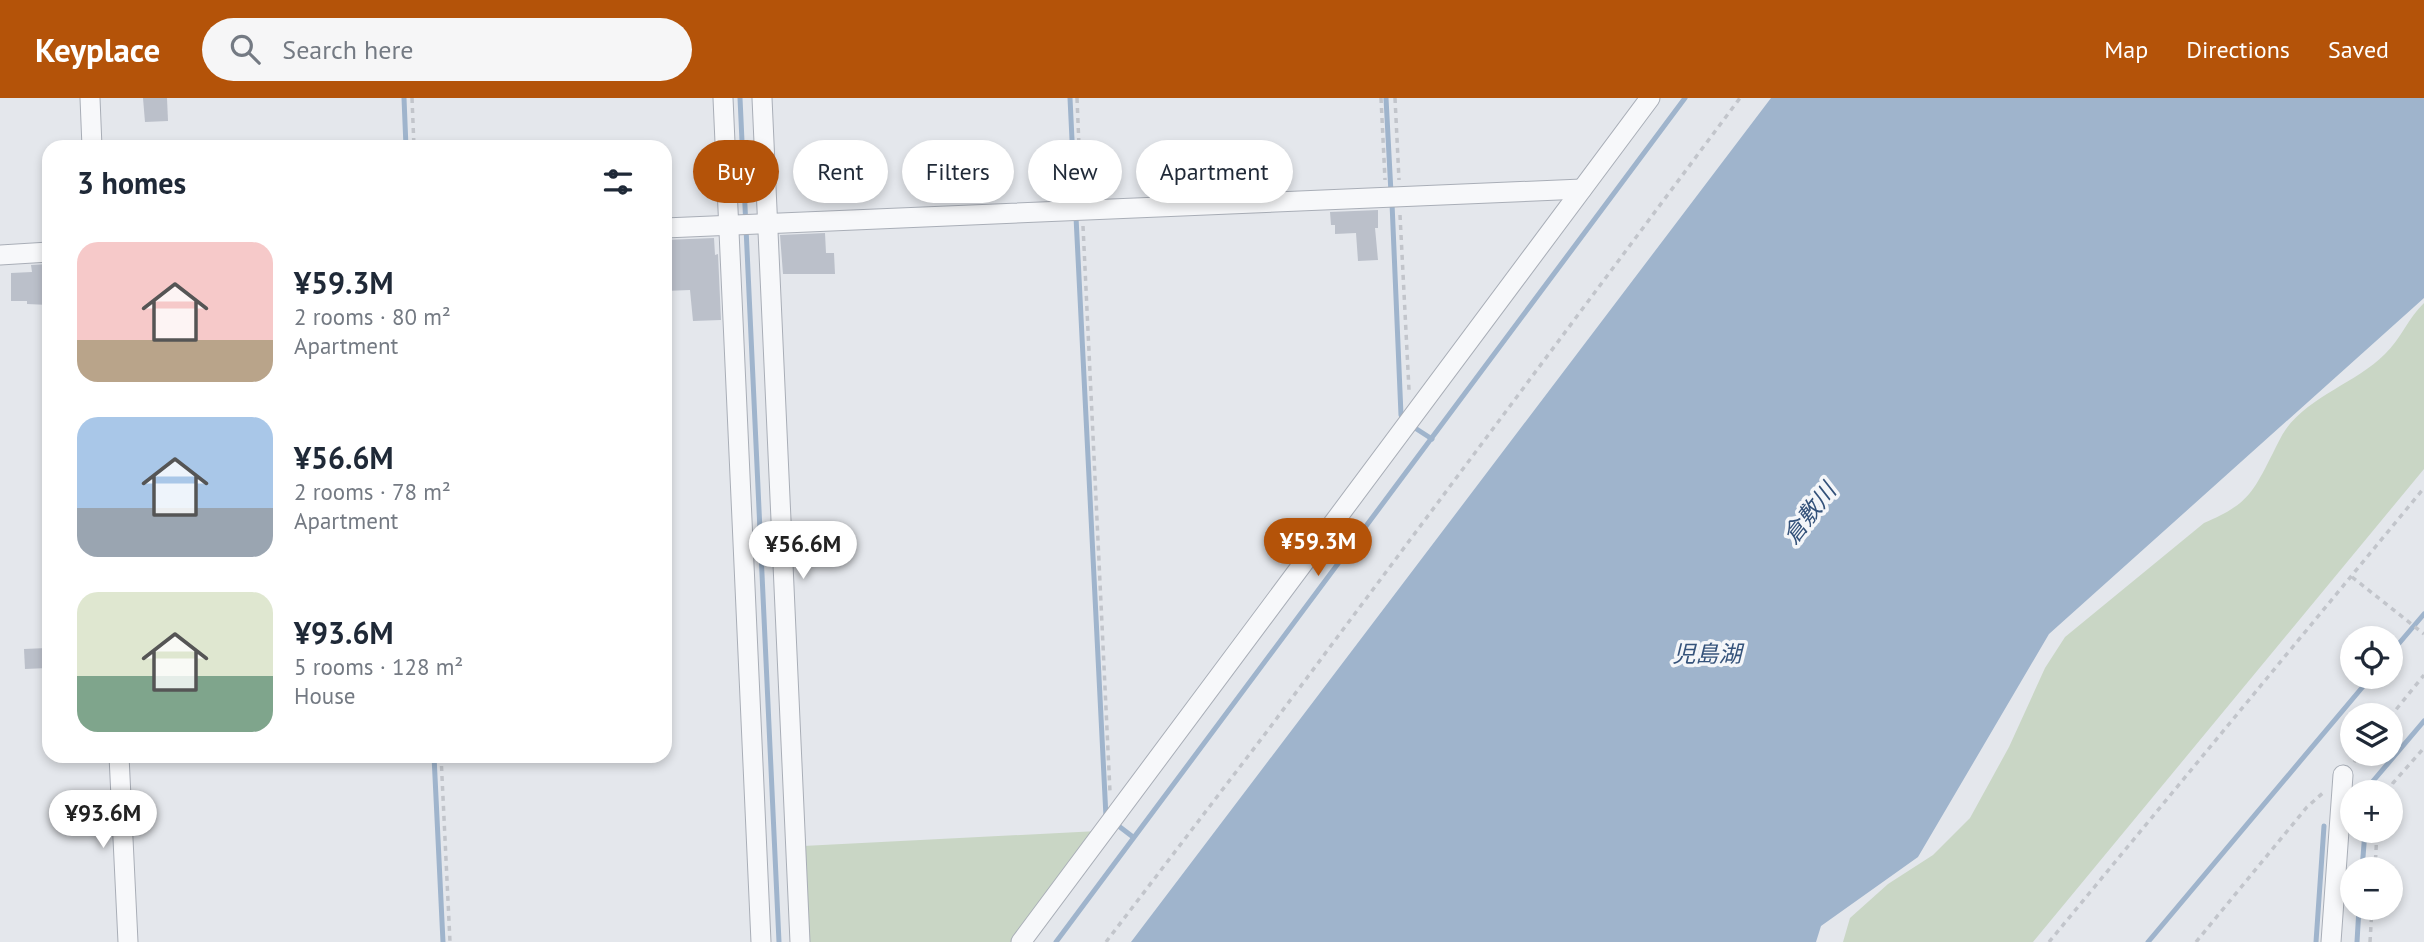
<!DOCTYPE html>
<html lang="en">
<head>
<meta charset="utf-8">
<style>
	body { margin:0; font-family:"PT Sans","Noto Sans JP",sans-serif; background:#f6f6f7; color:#1f2937; height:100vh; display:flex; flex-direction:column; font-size:26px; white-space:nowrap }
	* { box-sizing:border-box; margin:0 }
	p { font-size:23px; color:#747a83 }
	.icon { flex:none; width:38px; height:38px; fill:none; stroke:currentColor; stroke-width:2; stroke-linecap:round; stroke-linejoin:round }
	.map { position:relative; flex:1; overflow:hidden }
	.side { position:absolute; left:42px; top:42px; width:630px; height:623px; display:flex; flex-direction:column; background:#fff; border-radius:21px; box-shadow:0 4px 10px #0003 }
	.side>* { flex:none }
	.hud { position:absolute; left:693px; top:42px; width:665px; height:63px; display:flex; gap:14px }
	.controls { position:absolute; left:2340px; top:528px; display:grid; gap:14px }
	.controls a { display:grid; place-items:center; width:63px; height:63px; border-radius:50%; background:#fff; box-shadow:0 4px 10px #0003; font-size:35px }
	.price { position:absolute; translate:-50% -60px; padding:0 16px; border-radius:24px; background:#fff; color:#222; font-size:23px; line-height:46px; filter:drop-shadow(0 2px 4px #0008) }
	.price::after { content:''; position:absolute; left:50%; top:42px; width:21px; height:16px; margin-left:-10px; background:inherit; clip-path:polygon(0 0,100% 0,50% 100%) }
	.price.on { background:#b45309; color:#fff }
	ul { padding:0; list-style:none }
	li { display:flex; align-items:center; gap:21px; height:175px; padding:0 35px }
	li span { display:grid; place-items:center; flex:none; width:196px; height:140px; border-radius:21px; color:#555 }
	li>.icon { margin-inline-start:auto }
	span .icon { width:84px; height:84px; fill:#fffc; stroke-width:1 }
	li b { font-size:30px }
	h2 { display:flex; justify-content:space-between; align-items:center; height:84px; padding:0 35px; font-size:30px }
	.pill { padding:0 24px; border-radius:32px; background:#fff; box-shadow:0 4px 10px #0003; font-size:24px; line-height:63px }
	.pill.on { background:#b45309; color:#fff }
	header { display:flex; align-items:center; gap:42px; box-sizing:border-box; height:98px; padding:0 35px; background:#b45309; color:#fff }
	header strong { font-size:33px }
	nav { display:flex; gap:38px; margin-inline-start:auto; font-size:24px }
	.search { width:490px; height:63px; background:#f6f6f7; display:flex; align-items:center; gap:18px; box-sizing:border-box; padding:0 24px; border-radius:38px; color:#747a83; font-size:26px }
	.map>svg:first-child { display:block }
	.green { fill:#c9d6c5 }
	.water { fill:#9fb4cc }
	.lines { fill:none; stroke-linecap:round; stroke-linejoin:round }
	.stream { stroke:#9fb4cc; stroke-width:5 }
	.building { fill:#bbc0ca }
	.street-casing { stroke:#a9aeb7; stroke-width:21 }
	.path { stroke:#c2c5cb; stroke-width:3.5; stroke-dasharray:5 5; stroke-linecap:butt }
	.street { stroke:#f7f8fa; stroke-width:19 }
	.labels { text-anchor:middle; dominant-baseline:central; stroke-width:7; stroke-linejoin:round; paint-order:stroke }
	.water-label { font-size:23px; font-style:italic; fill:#34527a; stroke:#f4f6f9 }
</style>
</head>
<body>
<header>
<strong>Keyplace</strong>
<div class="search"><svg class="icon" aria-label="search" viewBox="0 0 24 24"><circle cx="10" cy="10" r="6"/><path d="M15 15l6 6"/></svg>Search here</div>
<nav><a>Map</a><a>Directions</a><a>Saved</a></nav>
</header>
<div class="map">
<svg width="2424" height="844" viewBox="0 0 2424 844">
	<rect width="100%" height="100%" fill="#e4e7ec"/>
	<g class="green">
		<path d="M2424 205V371L2033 844H1843L1850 820 1888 786 1933 757 1970 720 2009 649 2045 570 2065 539 2204 425C2248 406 2252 396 2273 355 2277 347 2281 338 2286 331 2311 297 2356 285 2385 256 2401 241 2408 220 2424 205Z"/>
		<polygon points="1098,733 1014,844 807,844 803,748"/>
	</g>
	<polygon class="water" points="1771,0 2424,0 2424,200 2049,536 1918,759 1821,828 1816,844 1131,844"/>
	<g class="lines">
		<g class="stream">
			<polyline points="404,0 406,49"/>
			<polyline points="740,0 779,844"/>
			<polyline points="1070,0 1075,104"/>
			<polyline points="1386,0 1391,95"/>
			<polyline points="1392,105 1401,317 1403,321"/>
			<polyline points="1076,119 1106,719"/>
			<polyline points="1415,330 1432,341"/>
			<polyline points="2390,556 2424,516"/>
			<polyline points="434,658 443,844"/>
			<polyline points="2368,695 2368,689 2424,623"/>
			<polyline points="1116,726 1133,739"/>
			<polyline points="2362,772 2365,733"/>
			<polyline points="1056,844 1685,0"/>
			<polyline points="2148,844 2371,579"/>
			<polyline points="2316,844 2324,728"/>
			<polyline points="2357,844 2359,810"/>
		</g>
	</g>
	<g class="building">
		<polygon points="143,0 167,0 168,23 145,24"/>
		<polygon points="1378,112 1378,130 1375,130 1378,162 1358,163 1356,135 1335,136 1335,127 1331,127 1330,114"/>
		<polygon points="825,135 826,155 834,155 835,176 783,176 780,137"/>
		<polygon points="714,140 715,157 718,156 721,222 693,223 690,192 665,193 665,142"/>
		<polygon points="49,166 49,207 27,206 27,203 11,203 11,175 32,174 31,167"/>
		<polygon points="47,550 48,570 25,571 24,551"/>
	</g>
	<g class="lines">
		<g class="street-casing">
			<g id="street">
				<polyline points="90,0 92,49"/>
				<polyline points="723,0 761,844"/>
				<polyline points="762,0 800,844"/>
				<polyline points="665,130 1582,91"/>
				<polyline points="0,157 49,154"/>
				<polyline points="119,658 128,844"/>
				<polyline points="1021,844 1650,0"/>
				<polyline points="2331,844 2343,677"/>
			</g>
		</g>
		<g class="path">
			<polyline points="412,0 414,49"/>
			<polyline points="1077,0 1081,96"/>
			<polyline points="1381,0 1385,82"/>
			<polyline points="1395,0 1399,82"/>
			<polyline points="1400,117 1409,292"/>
			<polyline points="1083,128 1110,694"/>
			<polyline points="2352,479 2424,536"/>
			<polyline points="2390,619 2424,577"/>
			<polyline points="441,658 450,844"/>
			<polyline points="2354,664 2360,656"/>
			<polyline points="2388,695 2393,685 2424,650"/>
			<polyline points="2375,772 2377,733"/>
			<polyline points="1106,844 1265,636 1740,0"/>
			<polyline points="2049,844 2424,390"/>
			<polyline points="2196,844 2307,709 2324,694"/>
			<polyline points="2370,844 2372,810"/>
		</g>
		<use href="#street" class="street"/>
	</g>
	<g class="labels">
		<g class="water-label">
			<text transform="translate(1809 415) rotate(-52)">倉敷川</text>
			<text x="1707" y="555">児島湖</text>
		</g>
	</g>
</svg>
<div class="controls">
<a><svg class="icon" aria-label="locate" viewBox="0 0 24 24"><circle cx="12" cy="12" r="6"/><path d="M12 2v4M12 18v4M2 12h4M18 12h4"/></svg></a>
<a><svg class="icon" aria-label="layers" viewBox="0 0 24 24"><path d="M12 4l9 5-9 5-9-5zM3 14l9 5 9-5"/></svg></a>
<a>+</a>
<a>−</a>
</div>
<b class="price on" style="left:1318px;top:480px">¥59.3M</b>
<b class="price" style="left:803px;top:483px">¥56.6M</b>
<b class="price" style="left:103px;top:752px">¥93.6M</b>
<div class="hud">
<a class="pill on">Buy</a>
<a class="pill">Rent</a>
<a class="pill">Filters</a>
<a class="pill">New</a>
<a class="pill">Apartment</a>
</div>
<section class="side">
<h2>3 homes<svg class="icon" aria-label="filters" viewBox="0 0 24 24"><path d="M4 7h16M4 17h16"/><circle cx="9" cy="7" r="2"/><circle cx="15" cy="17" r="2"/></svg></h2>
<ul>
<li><span style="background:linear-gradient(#f6c9c9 70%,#b9a48a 0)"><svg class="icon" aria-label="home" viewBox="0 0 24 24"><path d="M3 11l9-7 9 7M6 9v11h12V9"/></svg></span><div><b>¥59.3M</b><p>2 rooms · 80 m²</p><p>Apartment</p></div></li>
<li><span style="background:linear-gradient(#a9c7e8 65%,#9aa5b1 0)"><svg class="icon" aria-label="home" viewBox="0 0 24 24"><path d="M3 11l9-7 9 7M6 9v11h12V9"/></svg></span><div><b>¥56.6M</b><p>2 rooms · 78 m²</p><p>Apartment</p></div></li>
<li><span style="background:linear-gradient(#dfe7d0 60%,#7fa58c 0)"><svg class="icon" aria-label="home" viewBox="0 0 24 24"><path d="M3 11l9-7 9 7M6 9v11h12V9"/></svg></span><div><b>¥93.6M</b><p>5 rooms · 128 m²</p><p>House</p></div></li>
</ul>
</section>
</div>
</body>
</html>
